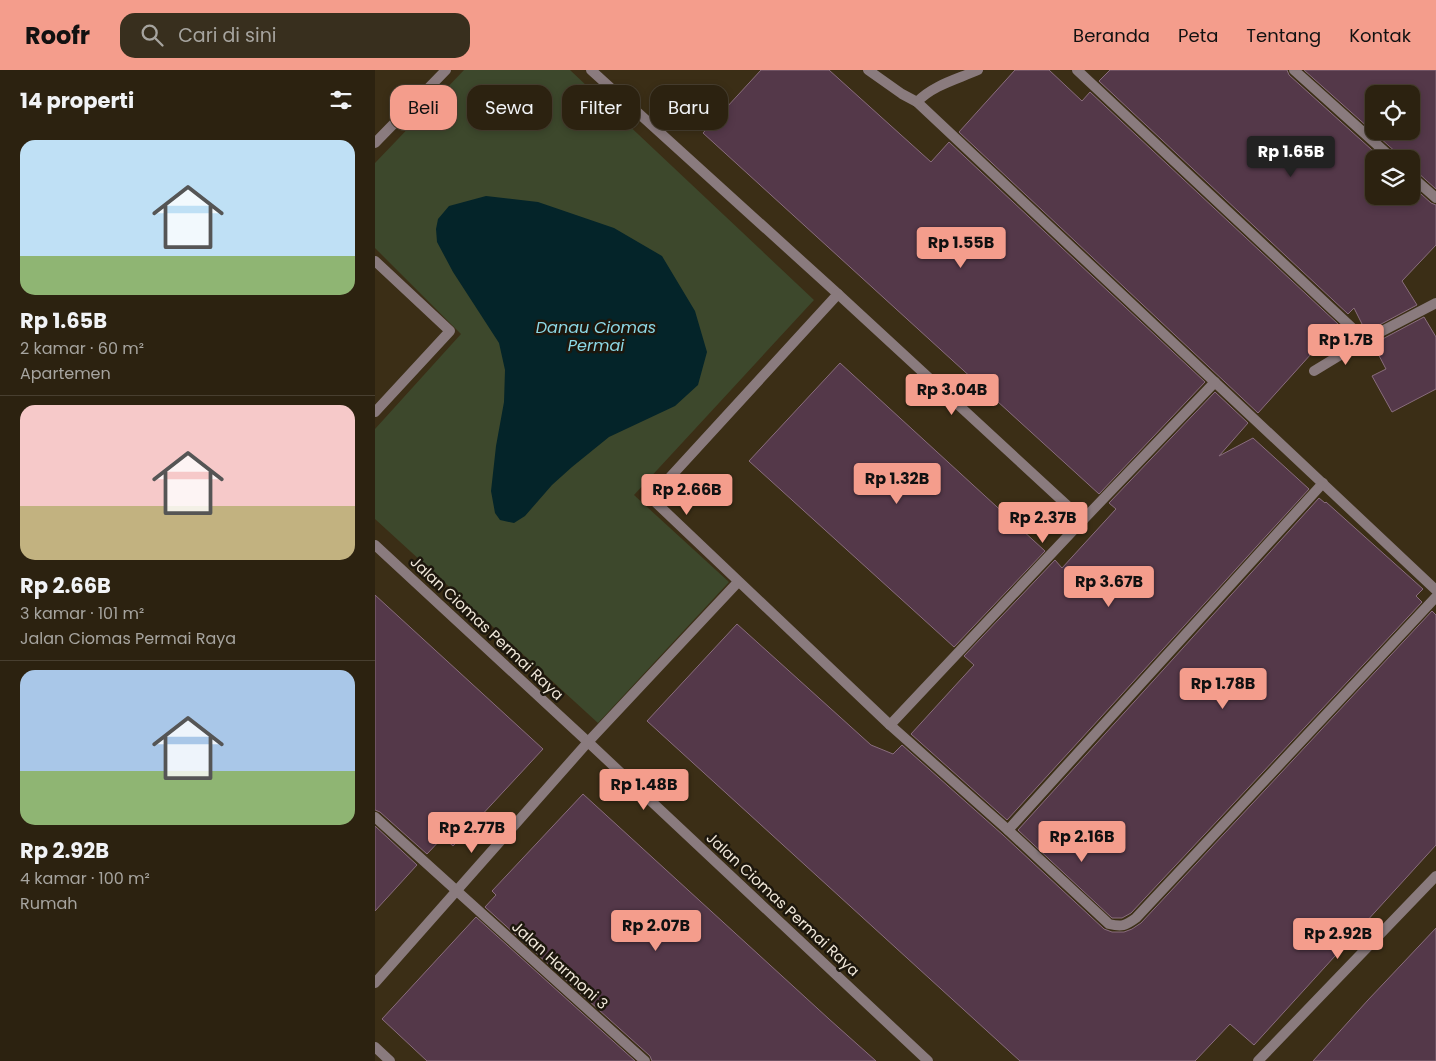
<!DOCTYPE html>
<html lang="id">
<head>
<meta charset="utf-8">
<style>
	body { margin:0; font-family:Poppins,sans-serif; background:#382f1e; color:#f1f3f6; height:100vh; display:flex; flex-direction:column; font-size:19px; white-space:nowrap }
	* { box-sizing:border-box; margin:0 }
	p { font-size:16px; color:#a6a49f }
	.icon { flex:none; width:28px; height:28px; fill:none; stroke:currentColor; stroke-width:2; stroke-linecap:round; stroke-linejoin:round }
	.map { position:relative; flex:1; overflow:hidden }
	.details { display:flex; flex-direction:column; background:#2c2210; width:375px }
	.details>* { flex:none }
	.banner { position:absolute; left:15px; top:15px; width:475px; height:45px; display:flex; gap:10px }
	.buttons { position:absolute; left:990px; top:15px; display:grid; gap:10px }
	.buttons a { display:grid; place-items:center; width:55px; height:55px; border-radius:10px; background:#2c2210; box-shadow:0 2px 8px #0003,0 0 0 1px #483f30; font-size:25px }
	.price { position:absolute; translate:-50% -42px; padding:0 11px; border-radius:5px; background:#f49d8c; color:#111; font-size:16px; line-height:32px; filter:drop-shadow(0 1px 2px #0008) }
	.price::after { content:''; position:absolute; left:50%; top:30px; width:15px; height:11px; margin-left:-8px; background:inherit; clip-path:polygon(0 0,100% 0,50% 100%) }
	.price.selected { background:#222; color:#fff }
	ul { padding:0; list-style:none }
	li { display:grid; align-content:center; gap:10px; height:265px; padding:0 20px }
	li+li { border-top:1px solid #483f30 }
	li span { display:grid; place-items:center; height:155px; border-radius:15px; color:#555 }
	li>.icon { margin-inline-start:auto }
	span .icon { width:90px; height:90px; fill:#fffc; stroke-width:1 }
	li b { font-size:21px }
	h2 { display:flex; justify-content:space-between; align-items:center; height:60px; padding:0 20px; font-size:21px }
	.pill { padding:0 18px; border-radius:15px; background:#2c2210; box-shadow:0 2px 8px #0003,0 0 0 1px #483f30; font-size:18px; line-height:45px }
	.pill.selected { background:#f49d8c; color:#111 }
	header { display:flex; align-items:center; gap:30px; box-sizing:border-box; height:70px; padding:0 25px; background:#f49d8c; color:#111 }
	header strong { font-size:24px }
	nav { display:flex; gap:28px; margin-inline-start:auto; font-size:18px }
	.search { width:350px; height:45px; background:#382f1e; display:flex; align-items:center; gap:12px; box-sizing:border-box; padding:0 18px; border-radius:15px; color:#a6a49f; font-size:19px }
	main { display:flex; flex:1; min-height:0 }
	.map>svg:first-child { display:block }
	.green { fill:#3d482c }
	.water { fill:#042429 }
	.building { fill:#543849; stroke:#896d7d; fill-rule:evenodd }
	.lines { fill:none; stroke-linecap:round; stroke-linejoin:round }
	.minor { stroke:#8a7b7e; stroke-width:10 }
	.labels { text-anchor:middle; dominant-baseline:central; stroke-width:5; stroke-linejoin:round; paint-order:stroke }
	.street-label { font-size:15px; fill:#f1e8da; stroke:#1d170d }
	.water-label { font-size:16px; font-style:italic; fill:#8cd8e6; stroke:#1d170d }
</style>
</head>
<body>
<header>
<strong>Roofr</strong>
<div class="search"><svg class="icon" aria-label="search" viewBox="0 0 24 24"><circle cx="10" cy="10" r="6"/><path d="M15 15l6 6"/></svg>Cari di sini</div>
<nav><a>Beranda</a><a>Peta</a><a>Tentang</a><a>Kontak</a></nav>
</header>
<main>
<section class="details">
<h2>14 properti<svg class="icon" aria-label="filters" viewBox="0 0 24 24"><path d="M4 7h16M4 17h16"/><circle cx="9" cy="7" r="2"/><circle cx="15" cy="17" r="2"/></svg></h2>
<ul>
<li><span style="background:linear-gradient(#bfe0f5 75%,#8fb573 0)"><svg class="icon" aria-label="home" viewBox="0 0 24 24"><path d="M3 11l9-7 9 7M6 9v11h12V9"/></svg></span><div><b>Rp 1.65B</b><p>2 kamar · 60 m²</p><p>Apartemen</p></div></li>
<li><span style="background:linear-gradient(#f6c9c9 65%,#c2b280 0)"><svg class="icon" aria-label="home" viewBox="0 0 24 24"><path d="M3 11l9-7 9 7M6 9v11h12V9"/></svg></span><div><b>Rp 2.66B</b><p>3 kamar · 101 m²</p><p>Jalan Ciomas Permai Raya</p></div></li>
<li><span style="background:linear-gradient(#a9c7e8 65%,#8fb573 0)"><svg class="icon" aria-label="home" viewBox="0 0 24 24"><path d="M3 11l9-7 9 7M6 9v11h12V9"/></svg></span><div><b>Rp 2.92B</b><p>4 kamar · 100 m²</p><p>Rumah</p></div></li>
</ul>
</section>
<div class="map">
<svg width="1061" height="991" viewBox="0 0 1061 991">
	<rect width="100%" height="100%" fill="#3b2e16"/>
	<polygon class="green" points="89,0 195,0 439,230 259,425 354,512 223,653 0,449 0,359 86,264 0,178 0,93"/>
	<polygon class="water" points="111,126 163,132 239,158 287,186 320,241 332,282 323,315 300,336 234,367 197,397 177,415 150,446 139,453 125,450 120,443 116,421 121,376 129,332 130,300 124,273 78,202 62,172 61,159 63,149 74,136"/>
	<g class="building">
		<polygon points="386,0 454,0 556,92 574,72 830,312 724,424 328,63"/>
		<polygon points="640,0 674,0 707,31 715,22 963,254 883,343 584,62"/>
		<polygon points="735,0 912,0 914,5 1007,89 999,89 999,126 1036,126 1036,115 1056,133 1061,135 1061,175 1027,211 1042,235 991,262 979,238 973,244 724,11"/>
		<path d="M929 0H1061V119L1041 101 1036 99V89H1025L1023 84ZM999 24H1036V61H999Z"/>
		<polygon points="1049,247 1061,267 1061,319 1017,342 997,306 1011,299 998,274"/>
		<polygon points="465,293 670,481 579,577 374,391"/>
		<polygon points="840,322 873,353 844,386 878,368 934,419 632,750 536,664 599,595 589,586 680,490 687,498 741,439 734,433"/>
		<polygon points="944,428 950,433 951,432 1048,519 1041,526 1047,532 756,843 747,848 737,848 643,760"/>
		<polygon points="0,525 168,679 78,776 68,767 52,784 5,742 0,740"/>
		<polygon points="1057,541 1061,545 1061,775 879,975 855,954 820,991 645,991 272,651 362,554 496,675 518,684 527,675 628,765 729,859 737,862 749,862 757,859 766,853"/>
		<polygon points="208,724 454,949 501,991 277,991 275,986 110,837 121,825 117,821"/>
		<polygon points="0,756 42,795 0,841"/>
		<polygon points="101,847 260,991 52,991 7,949"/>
		<polygon points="1061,858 1061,991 938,991 993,930"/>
	</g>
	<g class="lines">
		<g class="minor">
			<polyline points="216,0 463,224 708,450"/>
			<polyline points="493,0 527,24 542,32 1061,520"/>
			<polyline points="702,0 990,270"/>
			<polyline points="919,0 1018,89"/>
			<path d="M542 32C558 15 583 9 603 0"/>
			<polyline points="0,73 71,0"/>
			<polyline points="1036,106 1061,128"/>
			<polyline points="0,191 75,261 0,342"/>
			<path d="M463 224 276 428 515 655 633 760 734 854C747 857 750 856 761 848L1061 527"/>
			<polyline points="939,301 990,270 1061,233"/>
			<polyline points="0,475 213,672 553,991"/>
			<polyline points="515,655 708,450 840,312"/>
			<polyline points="0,747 270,991"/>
			<polyline points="633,760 948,413"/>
			<polyline points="0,913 213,672 363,512"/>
			<polyline points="0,977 15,991"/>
			<polyline points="883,991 1061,806"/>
		</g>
	</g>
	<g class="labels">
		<g class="street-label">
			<text transform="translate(112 558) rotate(43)">Jalan Ciomas Permai Raya</text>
			<text transform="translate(408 834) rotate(43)">Jalan Ciomas Permai Raya</text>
			<text transform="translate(185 895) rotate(42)">Jalan Harmoni 3</text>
		</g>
		<g class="water-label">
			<text x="221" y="257">Danau Ciomas<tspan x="221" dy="18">Permai</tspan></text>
		</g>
	</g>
</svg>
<div class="buttons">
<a><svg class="icon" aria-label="locate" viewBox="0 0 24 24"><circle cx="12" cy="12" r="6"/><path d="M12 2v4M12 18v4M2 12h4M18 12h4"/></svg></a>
<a><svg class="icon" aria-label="layers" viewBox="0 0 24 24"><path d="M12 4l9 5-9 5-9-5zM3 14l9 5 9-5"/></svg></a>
</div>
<b class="price selected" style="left:916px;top:108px">Rp 1.65B</b>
<b class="price" style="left:586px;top:199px">Rp 1.55B</b>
<b class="price" style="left:971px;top:296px">Rp 1.7B</b>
<b class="price" style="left:577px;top:346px">Rp 3.04B</b>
<b class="price" style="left:522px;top:435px">Rp 1.32B</b>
<b class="price" style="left:312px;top:446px">Rp 2.66B</b>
<b class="price" style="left:668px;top:474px">Rp 2.37B</b>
<b class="price" style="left:734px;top:538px">Rp 3.67B</b>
<b class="price" style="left:848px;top:640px">Rp 1.78B</b>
<b class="price" style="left:269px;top:741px">Rp 1.48B</b>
<b class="price" style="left:97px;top:784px">Rp 2.77B</b>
<b class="price" style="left:707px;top:793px">Rp 2.16B</b>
<b class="price" style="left:281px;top:882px">Rp 2.07B</b>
<b class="price" style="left:963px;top:890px">Rp 2.92B</b>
<div class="banner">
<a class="pill selected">Beli</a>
<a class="pill">Sewa</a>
<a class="pill">Filter</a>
<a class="pill">Baru</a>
</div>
</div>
</main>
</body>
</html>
